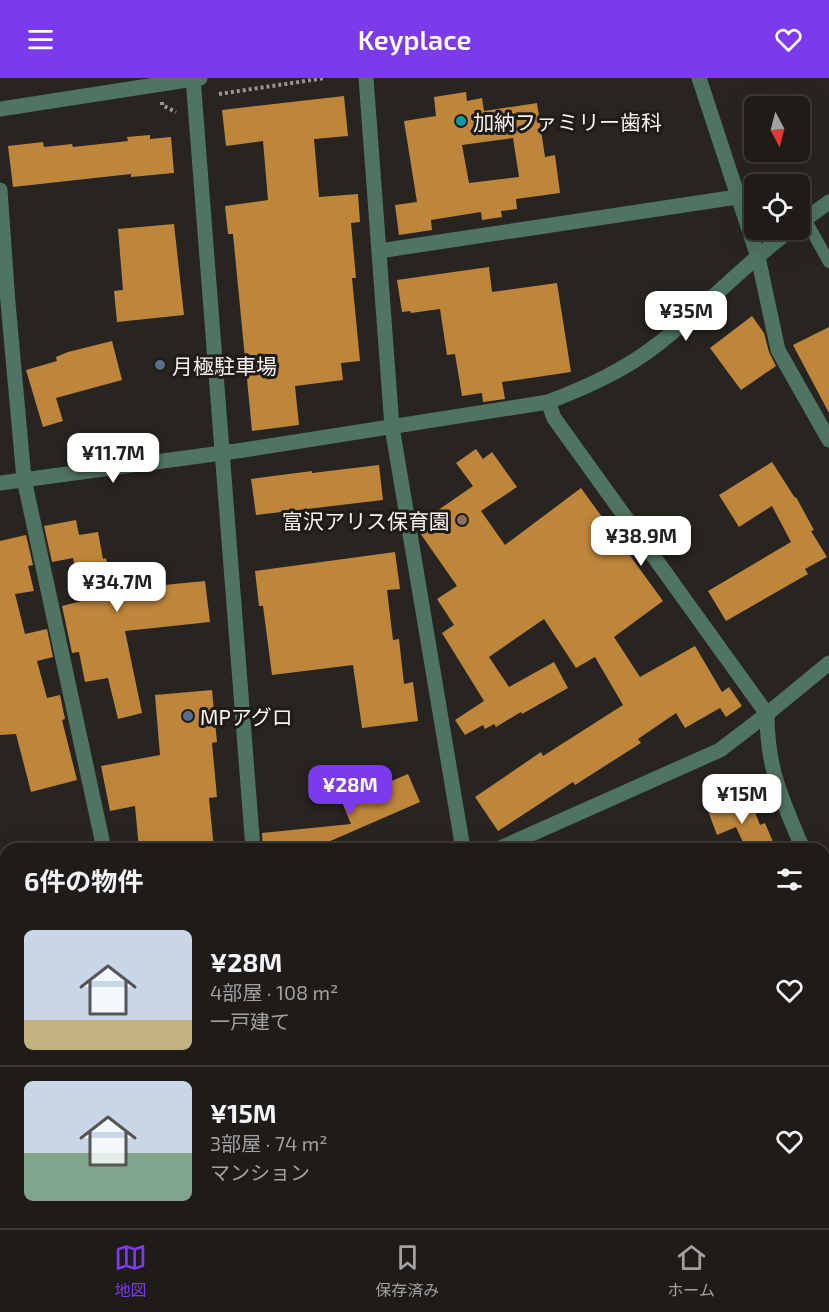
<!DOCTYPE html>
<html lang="ja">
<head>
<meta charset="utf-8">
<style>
	body { margin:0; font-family:"Exo 2","Noto Sans JP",sans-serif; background:#262421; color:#f1f3f6; height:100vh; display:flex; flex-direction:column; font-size:22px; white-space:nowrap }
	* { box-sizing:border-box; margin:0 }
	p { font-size:20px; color:#a1a1a2 }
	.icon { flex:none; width:33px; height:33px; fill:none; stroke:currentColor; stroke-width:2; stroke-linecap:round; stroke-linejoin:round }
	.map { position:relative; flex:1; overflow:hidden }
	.side { position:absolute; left:0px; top:765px; width:830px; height:386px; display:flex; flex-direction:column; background:#1e1b18; border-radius:18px 18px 0 0; box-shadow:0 6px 24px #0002,0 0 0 2px #3c3937 }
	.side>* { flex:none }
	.needle { width:39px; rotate:173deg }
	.controls { position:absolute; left:744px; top:18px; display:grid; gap:12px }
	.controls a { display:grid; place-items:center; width:66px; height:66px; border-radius:9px; background:#1e1b18; box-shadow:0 6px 24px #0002,0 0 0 2px #3c3937; font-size:30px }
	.price { position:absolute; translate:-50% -51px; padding:0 14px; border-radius:12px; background:#fff; color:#222; font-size:20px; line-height:39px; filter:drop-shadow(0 2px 3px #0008) }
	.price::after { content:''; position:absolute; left:50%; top:36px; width:18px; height:14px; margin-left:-9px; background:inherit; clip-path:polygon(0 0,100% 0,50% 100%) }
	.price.current { background:#7c3aed; color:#fff }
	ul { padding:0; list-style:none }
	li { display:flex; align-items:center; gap:18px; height:150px; padding:0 24px }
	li+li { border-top:2px solid #3c3937 }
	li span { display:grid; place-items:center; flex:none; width:168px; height:120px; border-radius:9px; color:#555 }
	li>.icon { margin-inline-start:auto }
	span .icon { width:72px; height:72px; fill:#fffc; stroke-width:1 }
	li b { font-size:26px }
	h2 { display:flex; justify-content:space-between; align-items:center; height:72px; padding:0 24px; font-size:26px }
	header { display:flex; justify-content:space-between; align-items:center; height:78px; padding:0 24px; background:#7c3aed; color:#fff; font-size:27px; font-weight:600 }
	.tabs { display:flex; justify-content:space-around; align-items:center; height:84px; border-top:2px solid #3c3937; background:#1e1b18; font-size:16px; color:#a1a1a2 }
	.tabs a { display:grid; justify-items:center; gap:3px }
	.tabs .current { color:#7c3aed }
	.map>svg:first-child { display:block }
	.building { fill:#be863b; fill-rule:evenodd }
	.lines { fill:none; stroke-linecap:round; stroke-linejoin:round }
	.path { stroke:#989592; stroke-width:4; stroke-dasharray:3 3; stroke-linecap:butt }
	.service { stroke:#4f7461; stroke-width:12 }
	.minor { stroke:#4f7461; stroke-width:15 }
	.tertiary { stroke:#4f7461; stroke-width:15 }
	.culture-dot { fill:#0f9aa8; stroke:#1f1b17; stroke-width:2 }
	.service-dot { fill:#5c6f8a; stroke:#1f1b17; stroke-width:2 }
	.education-dot { fill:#8d6e63; stroke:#1f1b17; stroke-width:2 }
	.labels { text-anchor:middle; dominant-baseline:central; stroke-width:6; stroke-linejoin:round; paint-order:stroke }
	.poi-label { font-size:21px; fill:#f6f3f0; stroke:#1f1b17; text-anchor:start }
</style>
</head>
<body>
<header><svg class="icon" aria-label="menu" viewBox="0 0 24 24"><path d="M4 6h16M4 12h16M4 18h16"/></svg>Keyplace<svg class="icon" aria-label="heart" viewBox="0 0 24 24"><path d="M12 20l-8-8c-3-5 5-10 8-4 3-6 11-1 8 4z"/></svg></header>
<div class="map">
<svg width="829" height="1150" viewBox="0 0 829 1150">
	<rect width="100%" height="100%" fill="#282420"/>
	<g class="building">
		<path d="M466 14 467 23 482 20 484 33 537 25 545 79 555 77 560 115 516 121 517 131 501 133 502 139 482 142 481 134 431 142 432 152 399 157 395 127 417 124 404 43 436 38 434 19ZM513 60 519 99 469 105 462 67Z"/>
		<polygon points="344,18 348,58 314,61 319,119 358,116 360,144 351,145 356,200 352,200 360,283 341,285 343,302 295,308 299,347 252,353 233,156 228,156 225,128 268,122 263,63 226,68 222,32"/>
		<polygon points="150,57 150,61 171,59 174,95 131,99 131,96 13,109 8,68 43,64 44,69 72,66 73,69 128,63 127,59"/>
		<polygon points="174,146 184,237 117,244 114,213 123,212 118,151"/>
		<polygon points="489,189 492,214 557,205 571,294 502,304 505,321 483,324 482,315 462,318 455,276 447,277 440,231 411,235 410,233 402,234 397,202"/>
		<polygon points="752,238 764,255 769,274 776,288 741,312 710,270"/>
		<polygon points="829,249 829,335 793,267"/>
		<polygon points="112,263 122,302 56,320 63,343 43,349 26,292 57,283 56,279 68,274"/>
		<polygon points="476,371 483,381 492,374 517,409 481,433 505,467 581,410 663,523 614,559 640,599 695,568 722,614 729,609 742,628 726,639 720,630 685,650 676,635 638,661 641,665 575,707 573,704 498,753 475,719 541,674 543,678 623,627 595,579 576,590 544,541 489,579 509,609 554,584 568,610 522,636 521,634 496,649 494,646 485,651 483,647 465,657 455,642 484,623 442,555 454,547 437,521 457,508 420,455 418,446 473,408 456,385"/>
		<polygon points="772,384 795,420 796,419 814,452 811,453 827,479 805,491 808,496 726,543 708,513 791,464 772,428 739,449 719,417"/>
		<polygon points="379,387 383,422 256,437 251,401 312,393 312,395"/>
		<polygon points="76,442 79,457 98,454 103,481 106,480 113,512 205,503 210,544 125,553 142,635 118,641 108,600 85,604 79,574 72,575 62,528 82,523 73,480 52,484 44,448"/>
		<polygon points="26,457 33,487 28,488 34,513 15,516 25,556 47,551 53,579 37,583 47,620 60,617 65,641 62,642 77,702 31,714 16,656 0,657 0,463"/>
		<polygon points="395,474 400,511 387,512 393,562 399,561 404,606 413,604 418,643 362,650 353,587 272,597 263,528 259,528 255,493"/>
		<polygon points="212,612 217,664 212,665 217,719 209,720 214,771 139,771 135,728 110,733 101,688 160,677 155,617"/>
		<polygon points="408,696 420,724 312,771 263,771 262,755 351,746 342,724"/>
		<polygon points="750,721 760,747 765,745 776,771 746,771 736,749 717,757 708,733 730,724 731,728"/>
	</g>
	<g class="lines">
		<g class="path">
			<polyline points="219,16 325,0"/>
			<polyline points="162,24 162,27 176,34"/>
		</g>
		<polyline class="service" points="805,141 829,184"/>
		<g class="minor">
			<polyline points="366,0 392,349 463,771"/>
			<polyline points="699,0 758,179 778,272 829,362"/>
			<polyline points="0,112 8,225 24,401 104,771"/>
			<polyline points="379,173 737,119"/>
			<polyline points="498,771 720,672 767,636 554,340 548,324"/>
			<polyline points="0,846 6,845"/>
			<polyline points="824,1053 829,1053"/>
			<polyline points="420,1144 420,1150"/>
		</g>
		<g class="tertiary">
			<polyline points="193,0 253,771"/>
			<polyline points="0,31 200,0"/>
			<polyline points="800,145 829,124"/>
			<path d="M0 405 244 372 548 324C587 309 625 292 658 266 704 231 744 186 791 152"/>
			<path d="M803 771C782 722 767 691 767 636L829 585"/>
			<polyline points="824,819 829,832"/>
			<polyline points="824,927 829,926"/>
			<polyline points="0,1031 6,1028"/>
			<polyline points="282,1144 283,1150"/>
		</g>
	</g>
	<circle class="culture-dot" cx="461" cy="43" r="6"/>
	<g class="service-dot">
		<circle cx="160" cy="287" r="6"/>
		<circle cx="188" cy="638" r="6"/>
	</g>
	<circle class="education-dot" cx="462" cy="442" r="6"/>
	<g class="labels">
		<g class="poi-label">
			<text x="473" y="43">加納ファミリー歯科</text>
			<text x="172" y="287">月極駐車場</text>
			<text x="450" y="442" text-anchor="end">富沢アリス保育園</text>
			<text x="200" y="638">MPアグロ</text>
		</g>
	</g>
</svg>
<div class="controls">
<a><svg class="needle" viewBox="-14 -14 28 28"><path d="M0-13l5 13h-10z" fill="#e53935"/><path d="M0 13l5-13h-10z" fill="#a1a1a2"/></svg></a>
<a><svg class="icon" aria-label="locate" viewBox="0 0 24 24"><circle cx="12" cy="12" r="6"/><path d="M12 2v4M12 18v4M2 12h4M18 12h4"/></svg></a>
</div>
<b class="price" style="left:686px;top:264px">¥35M</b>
<b class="price" style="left:113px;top:406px">¥11.7M</b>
<b class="price" style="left:641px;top:489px">¥38.9M</b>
<b class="price" style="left:117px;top:535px">¥34.7M</b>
<b class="price current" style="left:350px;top:738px">¥28M</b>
<b class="price" style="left:742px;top:747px">¥15M</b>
<section class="side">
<h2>6件の物件<svg class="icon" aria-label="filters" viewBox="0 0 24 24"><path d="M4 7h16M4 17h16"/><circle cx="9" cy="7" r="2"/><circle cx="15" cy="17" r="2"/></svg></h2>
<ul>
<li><span style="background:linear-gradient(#c9d6e8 75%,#c2b280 0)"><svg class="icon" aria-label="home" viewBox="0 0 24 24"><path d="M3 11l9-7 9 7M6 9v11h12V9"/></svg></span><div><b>¥28M</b><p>4部屋 · 108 m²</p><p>一戸建て</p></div><svg class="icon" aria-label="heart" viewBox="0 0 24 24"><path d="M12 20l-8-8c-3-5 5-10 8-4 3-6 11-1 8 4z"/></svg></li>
<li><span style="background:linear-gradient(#c9d6e8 60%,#7fa58c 0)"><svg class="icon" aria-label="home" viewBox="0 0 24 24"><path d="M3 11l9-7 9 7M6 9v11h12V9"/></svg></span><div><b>¥15M</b><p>3部屋 · 74 m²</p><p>マンション</p></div><svg class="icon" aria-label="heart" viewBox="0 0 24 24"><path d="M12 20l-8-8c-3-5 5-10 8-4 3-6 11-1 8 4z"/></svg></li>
</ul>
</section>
</div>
<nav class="tabs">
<a class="current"><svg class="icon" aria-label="map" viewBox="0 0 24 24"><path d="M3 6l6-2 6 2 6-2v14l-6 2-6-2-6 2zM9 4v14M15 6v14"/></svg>地図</a>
<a><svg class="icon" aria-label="saved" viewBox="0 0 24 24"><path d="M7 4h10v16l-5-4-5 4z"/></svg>保存済み</a>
<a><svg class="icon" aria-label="home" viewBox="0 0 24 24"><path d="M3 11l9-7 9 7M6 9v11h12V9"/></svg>ホーム</a>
</nav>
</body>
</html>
